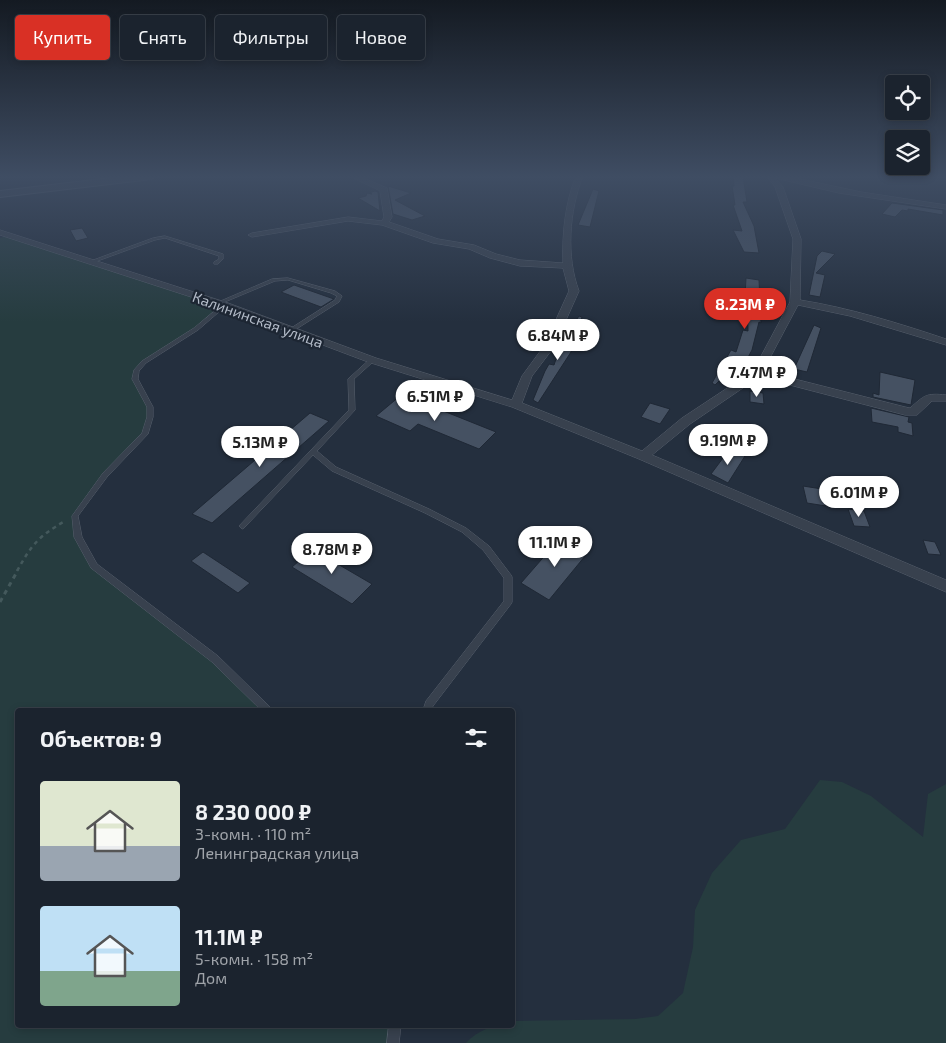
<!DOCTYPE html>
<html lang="ru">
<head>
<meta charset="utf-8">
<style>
	body { margin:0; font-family:"Exo 2",sans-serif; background:#242b36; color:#f1f3f6; height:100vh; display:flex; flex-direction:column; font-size:19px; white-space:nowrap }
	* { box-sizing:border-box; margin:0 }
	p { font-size:16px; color:#a0a4aa }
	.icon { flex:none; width:28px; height:28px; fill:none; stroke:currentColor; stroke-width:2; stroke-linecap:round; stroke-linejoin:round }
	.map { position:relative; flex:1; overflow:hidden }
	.sheet { position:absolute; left:15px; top:708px; width:500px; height:320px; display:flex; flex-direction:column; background:#1b232e; border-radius:5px; box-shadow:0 2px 8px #0003,0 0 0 1px #39404a }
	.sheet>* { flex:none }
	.top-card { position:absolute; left:15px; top:15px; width:500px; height:45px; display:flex; gap:10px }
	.fabs { position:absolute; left:885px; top:75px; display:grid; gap:10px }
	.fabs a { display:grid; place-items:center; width:45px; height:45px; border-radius:5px; background:#1b232e; box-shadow:0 2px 8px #0003,0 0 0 1px #39404a; font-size:25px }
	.price { position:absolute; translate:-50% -42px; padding:0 11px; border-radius:18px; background:#fff; color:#222; font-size:16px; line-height:32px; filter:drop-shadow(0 1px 2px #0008) }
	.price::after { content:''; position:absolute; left:50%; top:30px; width:15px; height:11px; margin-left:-8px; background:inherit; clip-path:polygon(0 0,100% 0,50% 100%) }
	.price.on { background:#d93025; color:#fff }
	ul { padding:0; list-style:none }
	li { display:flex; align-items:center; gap:15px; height:125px; padding:0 25px }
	li span { display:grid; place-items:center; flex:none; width:140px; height:100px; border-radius:5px; color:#555 }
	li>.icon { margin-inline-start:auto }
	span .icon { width:60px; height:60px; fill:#fffc; stroke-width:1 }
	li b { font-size:21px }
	h2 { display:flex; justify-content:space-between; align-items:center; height:60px; padding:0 25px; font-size:21px }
	.tag { padding:0 18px; border-radius:5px; background:#1b232e; box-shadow:0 2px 8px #0003,0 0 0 1px #39404a; font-size:18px; line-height:45px }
	.tag.on { background:#d93025; color:#fff }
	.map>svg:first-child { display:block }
	.green { fill:#263c3f }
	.building { fill:#455162; stroke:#1f2835 }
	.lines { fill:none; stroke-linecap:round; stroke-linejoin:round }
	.service-casing { stroke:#565f6c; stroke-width:1 }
	.minor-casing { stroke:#565f6c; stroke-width:1 }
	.tertiary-casing { stroke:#565f6c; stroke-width:2 }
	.path-far1 { stroke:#44595c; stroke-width:2.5; stroke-dasharray:4 4; stroke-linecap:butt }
	.path { stroke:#44595c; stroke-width:3; stroke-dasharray:4.5 4.5; stroke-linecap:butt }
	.service { fill:#38414e; fill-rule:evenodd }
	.minor { fill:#38414e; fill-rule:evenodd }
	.tertiary { fill:#38414e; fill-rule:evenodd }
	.labels { text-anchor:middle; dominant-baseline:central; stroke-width:4.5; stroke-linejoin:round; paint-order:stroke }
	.far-street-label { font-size:15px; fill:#b4bcc9; stroke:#1d2633 }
</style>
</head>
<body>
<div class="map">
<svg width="946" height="1043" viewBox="0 0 946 1043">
	<rect width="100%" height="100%" fill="#242f3e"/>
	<g class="green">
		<polygon points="10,235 225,305 196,329 144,362 136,371 135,380 150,407 145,434 105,475 76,516 78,536 94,566 215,659 267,710 18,710 18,1025 395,1025 393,1043 0,1043 0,238"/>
		<path d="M820 780 842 782 871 796 923 837 928 794 946 784V1043H466C479 1029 494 1025 512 1025L513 1021 635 1019 658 1016 683 993 693 947 695 910 712 873 741 840 785 829Z"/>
	</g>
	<g class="building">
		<polygon points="733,176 743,176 747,202 743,202 754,226 759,253 744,252 733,230 742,231 733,205 735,205 732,186 734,186"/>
		<polygon points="388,186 411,193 395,200 425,216 412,220 393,214"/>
		<polygon points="593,189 599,191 590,227 578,225"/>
		<polygon points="375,191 378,192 380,211 358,198 366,196 367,193 372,194 369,193"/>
		<polygon points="892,203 943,210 943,215 908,209 908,211 902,210 895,217 882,214"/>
		<polygon points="82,228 88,238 76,241 70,230"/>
		<polygon points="822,251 835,254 816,273 825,275 820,297 809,295 817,256"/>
		<polygon points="746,278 759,280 761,323 759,322 752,350 746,361 740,360 715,385 712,383 731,350 736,352 743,330 748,331 747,296 745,296"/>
		<polygon points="294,285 334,299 321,307 281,292"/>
		<polygon points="579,316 582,317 571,352 538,403 533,400 545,371 549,364 554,365 562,341"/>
		<polygon points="814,325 821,328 807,372 794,369"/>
		<polygon points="880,372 915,380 911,405 873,397 873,393 879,395"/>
		<polygon points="750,391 763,393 764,404 750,402"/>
		<polygon points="400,396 419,404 421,402 496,432 479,449 418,424 410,431 376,416"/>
		<polygon points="650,403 670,409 660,424 641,417"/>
		<polygon points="871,408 909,417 908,422 912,423 913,436 898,432 898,427 872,422"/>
		<polygon points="310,413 329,421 212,523 192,514"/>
		<polygon points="729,450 745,456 728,483 711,474"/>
		<polygon points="803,486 822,489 826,506 807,503"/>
		<polygon points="848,509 864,511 870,527 854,526"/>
		<polygon points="562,536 590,550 549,600 521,583"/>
		<polygon points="923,540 935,542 941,555 928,554"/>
		<polygon points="313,549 326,557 332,552 342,557 336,563 372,584 352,604 292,567"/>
		<polygon points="203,552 250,583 238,593 191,561"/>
	</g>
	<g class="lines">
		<g class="service-casing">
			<g id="service">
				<polygon points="165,236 223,254 223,259 218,264 214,264 214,262 219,259 219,256 165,238 155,240 92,263 88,262 153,238"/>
				<polygon points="288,278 335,291 342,296 339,302 290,333 287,331 288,330 335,300 337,296 331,293 288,280 275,281 220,304 216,303 272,279"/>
				<polygon points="223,304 227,305 198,330 146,363 139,371 138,379 153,407 153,417 148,434 107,477 78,516 82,537 97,564 218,656 270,707 271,710 261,710 212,662 91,568 74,537 72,516 103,473 142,433 147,417 147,407 132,379 134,370 142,361 194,328"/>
				<polygon points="372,358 375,360 374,361 354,379 355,410 317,451 336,467 429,509 466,528 489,546 511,575 512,577 512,602 511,604 433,706 431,710 423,710 426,701 504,601 504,578 483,550 462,532 425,513 332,471 313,455 244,528 242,529 239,526 349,410 348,379 370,359"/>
				<polygon points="389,1025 401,1025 399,1043 387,1043"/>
			</g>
		</g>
		<g class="minor-casing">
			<path id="minor" d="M349 176H359L387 188 392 217 389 222 438 239 474 245 496 254 520 260 563 263C562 234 565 203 576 176H583C569 211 566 257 579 291L554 347 532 376 522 403 642 451 682 418 753 371 790 302 793 239 775 187 767 176H786L861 192 946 205V209L839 193 775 178 783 187 801 239 800 300C850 308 898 323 946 339V345L850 316 798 305 763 371 905 407 910 408C925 395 926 393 946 395V401H932L917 415H905L759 377 690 424 652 455 946 580V592L639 459 512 407 368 362 222 307 0 235V230L228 303 376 358 512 400 522 376 544 346 569 291 563 268 520 266 490 258 469 249 433 243 382 225 348 221 252 237 248 235 252 233 348 217 382 221 384 217 380 191Z"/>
		</g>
		<g class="tertiary-casing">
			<polygon id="tertiary" points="128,176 156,176 152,179 0,197 0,191"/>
		</g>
		<path class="path-far1" d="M17 571C32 544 39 536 65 521"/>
		<polyline class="path" points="0,602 18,570"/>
		<use href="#service" class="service"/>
		<use href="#minor" class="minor"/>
		<use href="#tertiary" class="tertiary"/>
	</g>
	<linearGradient id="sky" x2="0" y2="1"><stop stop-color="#141a22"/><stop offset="0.55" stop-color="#3f4d63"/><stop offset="1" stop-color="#3f4d63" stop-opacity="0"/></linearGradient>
	<rect width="946" height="322" fill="url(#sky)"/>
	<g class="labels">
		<g class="far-street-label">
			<text transform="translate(258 319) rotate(20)">Калининская улица</text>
		</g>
	</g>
</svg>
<div class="fabs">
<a><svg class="icon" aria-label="locate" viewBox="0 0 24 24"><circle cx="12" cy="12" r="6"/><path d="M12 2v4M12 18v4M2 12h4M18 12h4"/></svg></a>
<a><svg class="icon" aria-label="layers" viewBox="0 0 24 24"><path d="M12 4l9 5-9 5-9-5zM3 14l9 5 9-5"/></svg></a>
</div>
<b class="price on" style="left:745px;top:330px">8.23M ₽</b>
<b class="price" style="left:558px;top:361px">6.84M ₽</b>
<b class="price" style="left:757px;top:398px">7.47M ₽</b>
<b class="price" style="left:435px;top:422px">6.51M ₽</b>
<b class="price" style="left:728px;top:466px">9.19M ₽</b>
<b class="price" style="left:260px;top:468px">5.13M ₽</b>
<b class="price" style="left:859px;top:518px">6.01M ₽</b>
<b class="price" style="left:555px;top:568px">11.1M ₽</b>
<b class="price" style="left:332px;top:575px">8.78M ₽</b>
<div class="top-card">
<a class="tag on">Купить</a>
<a class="tag">Снять</a>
<a class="tag">Фильтры</a>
<a class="tag">Новое</a>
</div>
<section class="sheet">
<h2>Объектов: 9<svg class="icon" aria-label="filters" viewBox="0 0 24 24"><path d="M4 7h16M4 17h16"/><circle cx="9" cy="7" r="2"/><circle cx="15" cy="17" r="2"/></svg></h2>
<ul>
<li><span style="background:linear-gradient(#dfe7d0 65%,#9aa5b1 0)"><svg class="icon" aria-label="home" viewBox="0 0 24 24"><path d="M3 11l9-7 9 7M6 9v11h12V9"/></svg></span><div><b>8 230 000 ₽</b><p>3-комн. · 110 m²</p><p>Ленинградская улица</p></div></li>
<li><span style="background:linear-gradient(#bfe0f5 65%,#7fa58c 0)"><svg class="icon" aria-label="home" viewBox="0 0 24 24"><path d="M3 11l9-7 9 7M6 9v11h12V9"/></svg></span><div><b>11.1M ₽</b><p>5-комн. · 158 m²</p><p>Дом</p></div></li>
</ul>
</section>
</div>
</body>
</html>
